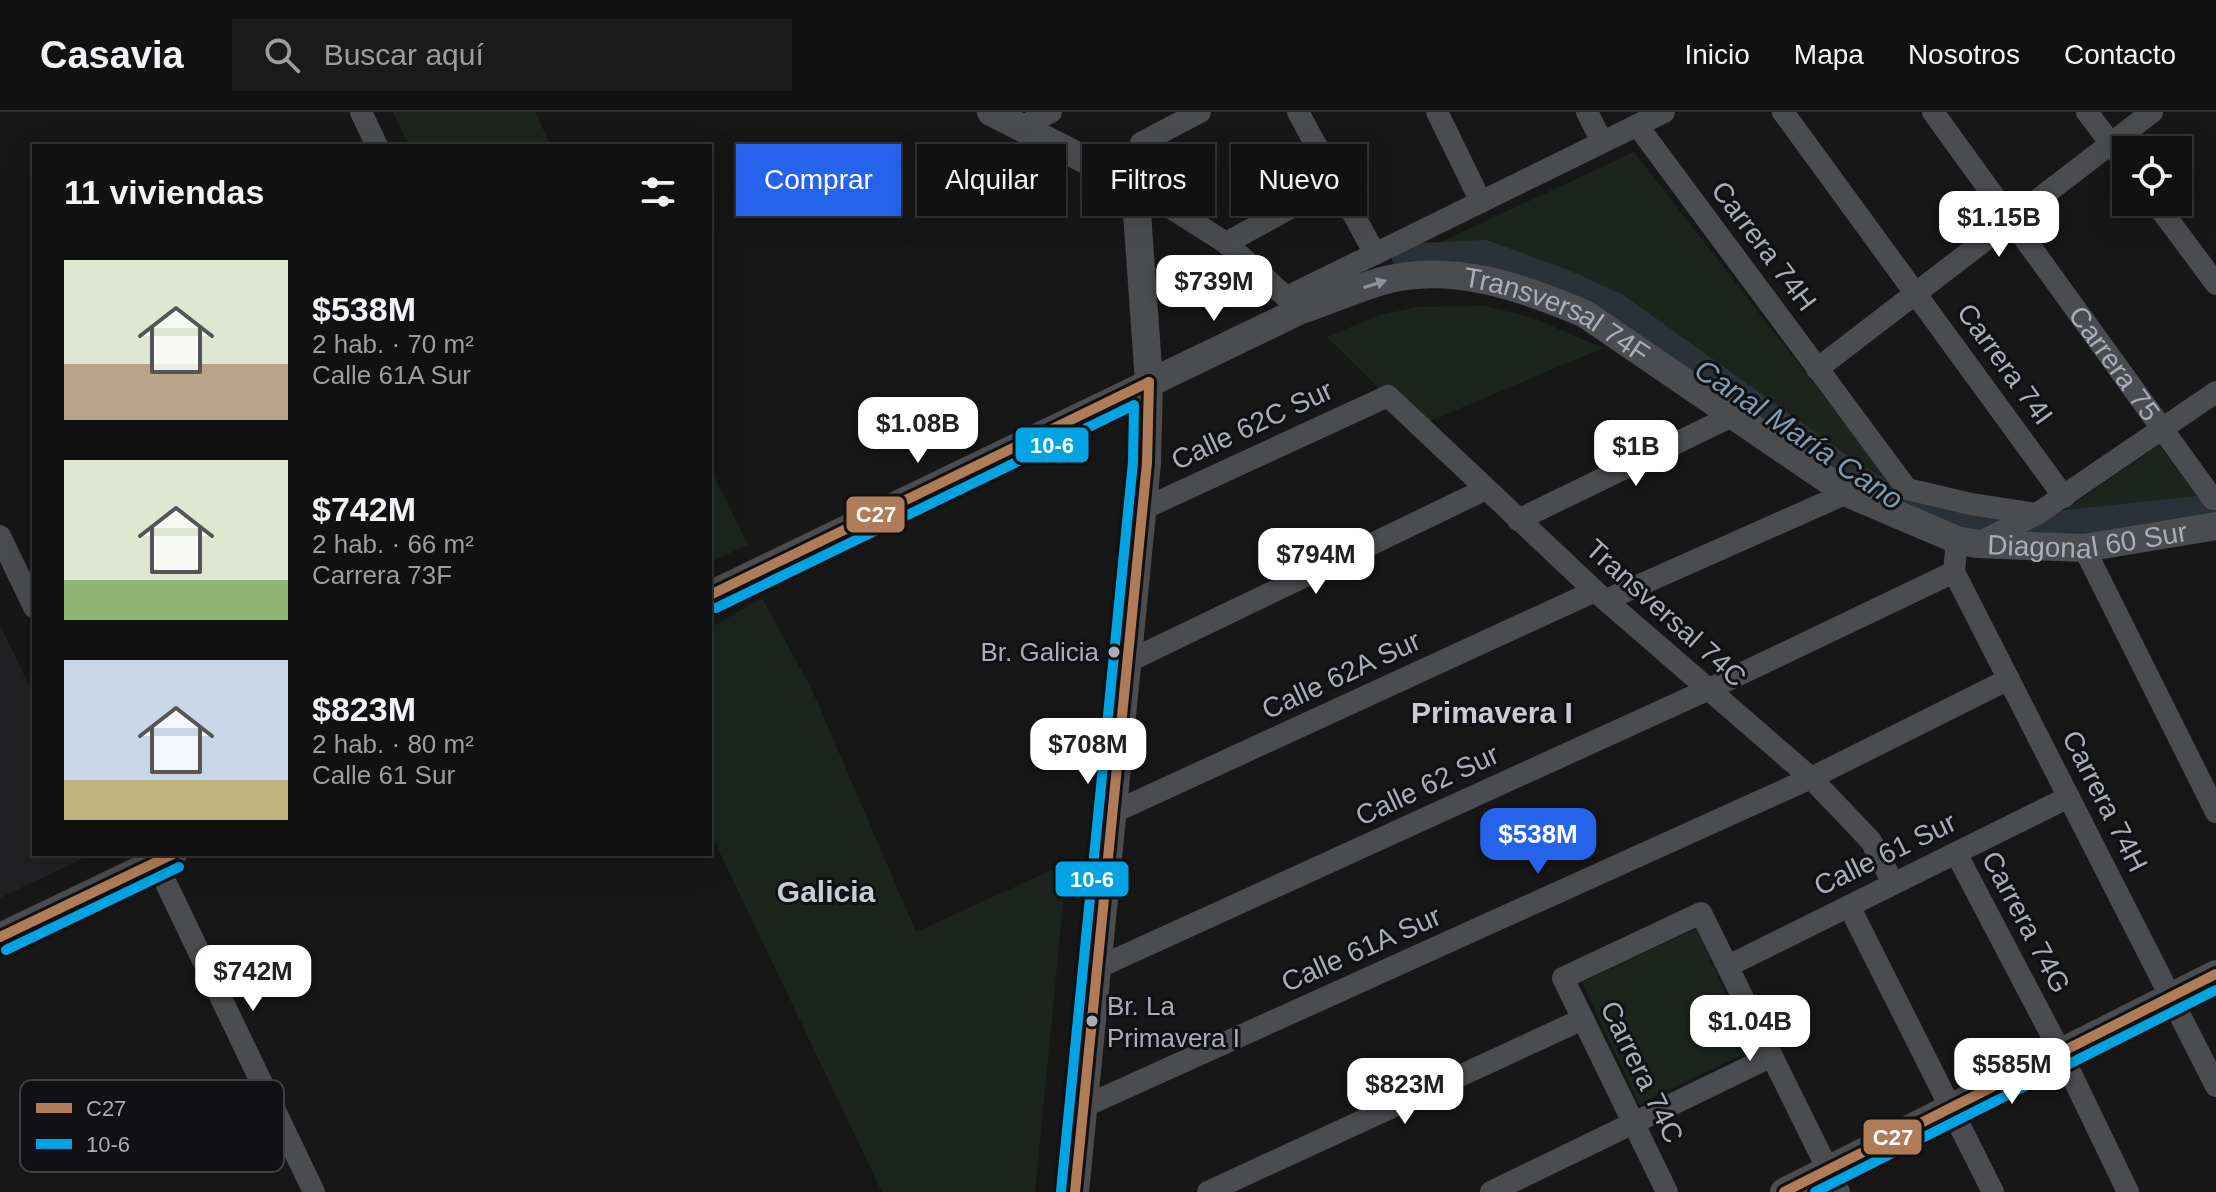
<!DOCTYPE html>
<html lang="es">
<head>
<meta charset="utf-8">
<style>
	body { margin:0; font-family:Arial,sans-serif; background:#1a1a1a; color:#f1f3f6; height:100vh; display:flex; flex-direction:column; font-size:30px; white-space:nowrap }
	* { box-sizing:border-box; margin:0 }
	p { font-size:26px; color:#9c9d9f }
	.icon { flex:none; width:44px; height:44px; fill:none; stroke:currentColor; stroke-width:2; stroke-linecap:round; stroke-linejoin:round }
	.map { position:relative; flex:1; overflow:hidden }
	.panel { position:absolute; left:32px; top:32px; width:680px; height:712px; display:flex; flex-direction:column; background:#111; border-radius:0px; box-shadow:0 8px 32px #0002,0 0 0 2px #303131 }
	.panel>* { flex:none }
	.guide { position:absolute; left:736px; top:32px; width:760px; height:72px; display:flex; gap:16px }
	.tools { position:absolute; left:2112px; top:24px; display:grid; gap:16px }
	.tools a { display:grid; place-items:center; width:80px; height:80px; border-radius:0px; background:#111; box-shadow:0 8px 32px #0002,0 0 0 2px #303131; font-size:40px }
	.price { position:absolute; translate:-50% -68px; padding:0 18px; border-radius:16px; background:#fff; color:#222; font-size:26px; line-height:52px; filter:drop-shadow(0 2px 4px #0008) }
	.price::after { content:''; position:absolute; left:50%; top:48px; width:24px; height:18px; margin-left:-12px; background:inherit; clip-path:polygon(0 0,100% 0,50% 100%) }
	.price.current { background:#2563eb; color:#fff }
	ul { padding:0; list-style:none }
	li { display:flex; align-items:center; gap:24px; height:200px; padding:0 32px }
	li span { display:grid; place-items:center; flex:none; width:224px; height:160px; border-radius:0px; color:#555 }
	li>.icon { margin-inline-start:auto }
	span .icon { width:96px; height:96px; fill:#fffc; stroke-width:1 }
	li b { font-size:34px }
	h2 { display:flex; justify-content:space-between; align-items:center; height:96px; padding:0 32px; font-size:34px }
	.chip { padding:0 28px; border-radius:0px; background:#111; box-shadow:0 8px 32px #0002,0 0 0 2px #303131; font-size:28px; line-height:72px }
	.chip.current { background:#2563eb; color:#fff }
	header { display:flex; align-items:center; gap:48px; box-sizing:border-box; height:112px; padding:0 40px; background:#111; border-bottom:2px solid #303131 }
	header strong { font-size:38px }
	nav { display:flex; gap:44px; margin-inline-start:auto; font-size:28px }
	.search { width:560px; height:72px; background:#1a1a1a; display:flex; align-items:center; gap:20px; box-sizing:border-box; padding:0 28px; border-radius:0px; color:#9c9d9f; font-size:30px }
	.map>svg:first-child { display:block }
	.built { fill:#212123 }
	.green { fill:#1d241e }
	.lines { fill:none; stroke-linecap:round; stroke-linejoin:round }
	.canal { stroke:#2a3239; stroke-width:28 }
	.minor { stroke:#4b4c50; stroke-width:22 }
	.tertiary { stroke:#4b4c50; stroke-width:28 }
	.bus-1-casing { stroke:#111113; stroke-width:16 }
	.bus-2-casing { stroke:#111113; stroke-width:16 }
	.bus-1 { stroke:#b07c57; stroke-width:10 }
	.bus-2 { stroke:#01a3e3; stroke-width:10 }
	.oneway { fill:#8c9099 }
	.bus-dot { fill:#a8adb8; stroke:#111113; stroke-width:3 }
	.labels { text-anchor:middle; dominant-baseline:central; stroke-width:6; stroke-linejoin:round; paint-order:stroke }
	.bus-label { font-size:26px; fill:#a8adb8; stroke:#111113; text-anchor:end }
	.street-label { font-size:28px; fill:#a8adb8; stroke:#111113 }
	.water-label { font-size:30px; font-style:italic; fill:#7f9bb3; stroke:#111113 }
	.neighbourhood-label { font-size:30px; font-weight:bold; fill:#c9ccd4; stroke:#111113 }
	.key { fill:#111113; stroke:#3e4045; stroke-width:2 }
	.key-label { font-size:22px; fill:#a8adb8 }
	.line-badge { stroke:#111113; stroke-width:3 }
	.badge-label { font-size:22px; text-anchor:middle; font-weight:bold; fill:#fff }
</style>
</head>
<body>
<header>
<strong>Casavia</strong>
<div class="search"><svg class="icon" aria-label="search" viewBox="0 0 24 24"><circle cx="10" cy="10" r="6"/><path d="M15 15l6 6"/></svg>Buscar aquí</div>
<nav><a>Inicio</a><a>Mapa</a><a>Nosotros</a><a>Contacto</a></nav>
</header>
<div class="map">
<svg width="2216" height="1080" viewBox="0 0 2216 1080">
	<rect width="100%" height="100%" fill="#171717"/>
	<polygon class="built" points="0,513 34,583 34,742 92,742 0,786"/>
	<g class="green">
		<polygon points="393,0 535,0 551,34 409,34"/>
		<polygon points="1634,40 1914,401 1849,362 1616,195 1563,171 1484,142 1406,146"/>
		<polygon points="1486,194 1533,206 1603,236 1418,314 1327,225 1379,203 1418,195"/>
		<polygon points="2159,333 2207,397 2040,415"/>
		<polygon points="710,356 748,433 710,450"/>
		<polygon points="762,486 812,578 916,820 1067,751 1035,1080 882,1080 710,720 710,516"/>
		<polygon points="1696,817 1752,938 1639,992 1582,870"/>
	</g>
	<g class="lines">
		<polyline class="canal" points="1406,146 1484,142 1563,171 1616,195 1849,362 1914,401 2040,415 2216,396"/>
		<g class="minor">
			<polyline points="361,0 377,34"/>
			<polyline points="1298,0 1375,142"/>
			<polyline points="1437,0 1481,90"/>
			<polyline points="1587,0 1602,30"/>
			<polyline points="1783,0 2064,385"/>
			<path id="s1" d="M1933 0 2213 387H2216"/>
			<polyline points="2087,0 2126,52"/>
			<polyline points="1637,13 1907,377 1971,392 2037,402"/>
			<polyline points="1021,15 1051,0"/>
			<polyline points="1141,31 1200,0"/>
			<polyline points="1135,73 1226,131 1297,195"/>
			<polyline points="2155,90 2216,172"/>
			<polyline points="1226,131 1336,71"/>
			<polyline points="1287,185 1664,0"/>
			<polyline points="1817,257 2152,0"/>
			<polyline points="1143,397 1388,284 1595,479 1811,666 1871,729 1893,771"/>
			<polyline points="1518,408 1734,303"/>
			<polyline points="0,424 34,495"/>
			<polyline points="1957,428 1954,460 2216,974"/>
			<polyline points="1978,431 2037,402 2216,280"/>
			<polyline points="2084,436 2216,700"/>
			<polyline points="1606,488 1847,381"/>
			<polyline points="1127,550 1486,377"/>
			<polyline points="1112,701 1595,479"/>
			<polyline points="1956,741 2061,941 2128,1080"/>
			<polyline points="152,742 314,1080"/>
			<polyline points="1849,794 1993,1080"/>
			<polyline points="1728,854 2069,685"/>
			<polyline points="1097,856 1707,578 1954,460"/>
			<polyline points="1083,995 1811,666 2009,567"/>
			<polyline points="1208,1080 1583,907"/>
			<polyline points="1491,1080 1772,944"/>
			<polyline points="1667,1080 1563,866 1701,801 1839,1080"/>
		</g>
		<g class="tertiary">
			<polyline points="991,0 1135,73 1149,270 1147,351 1075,1080"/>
			<path id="s2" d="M710 483 1301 198C1328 189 1355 177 1382 169 1451 150 1522 175 1585 202L1847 381 1957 428 1977 432 2084 436 2216 414"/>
			<polyline points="0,825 173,742"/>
			<polyline points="1784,1080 2216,862"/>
		</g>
		<g class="bus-1-casing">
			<g id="bus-1">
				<polyline points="710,483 1149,270"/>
				<polyline points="0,825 173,742"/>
				<polyline points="1075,1080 1147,351 1149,270"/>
				<polyline points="1784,1080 2216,862"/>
			</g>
		</g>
		<g class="bus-2-casing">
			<g id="bus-2">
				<polyline points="716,496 1134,293 1133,350 1061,1079"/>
				<polyline points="6,838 179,755"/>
				<polyline points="1815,1080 2216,878"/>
			</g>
		</g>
		<use href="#bus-1" class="bus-1"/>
		<use href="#bus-2" class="bus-2"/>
	</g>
	<defs><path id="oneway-solid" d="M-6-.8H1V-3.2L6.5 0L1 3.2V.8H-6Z" transform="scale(2)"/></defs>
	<use class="oneway" href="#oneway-solid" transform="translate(1375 172) rotate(-18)"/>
	<g class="bus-dot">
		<circle cx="1114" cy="540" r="7"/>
		<circle cx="1092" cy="909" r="7"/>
	</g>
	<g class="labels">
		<g class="bus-label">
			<text x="1099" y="540">Br. Galicia</text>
			<text x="1107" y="894" text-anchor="start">Br. La<tspan x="1107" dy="32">Primavera I</tspan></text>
		</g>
		<g class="street-label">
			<text transform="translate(1764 134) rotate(53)">Carrera 74H</text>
			<text stroke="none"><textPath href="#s2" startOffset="926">Transversal 74F</textPath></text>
			<text transform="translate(2005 252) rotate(54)">Carrera 74I</text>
			<text stroke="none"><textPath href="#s1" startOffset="310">Carrera 75</textPath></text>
			<text transform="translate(1252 313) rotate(-25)">Calle 62C Sur</text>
			<text stroke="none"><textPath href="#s2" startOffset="1520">Diagonal 60 Sur</textPath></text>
			<text transform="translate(1666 501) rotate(42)">Transversal 74C</text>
			<text transform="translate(1341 563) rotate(-25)">Calle 62A Sur</text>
			<text transform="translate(1427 673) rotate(-25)">Calle 62 Sur</text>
			<text transform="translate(2105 689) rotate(63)">Carrera 74H</text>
			<text transform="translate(1885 742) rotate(-26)">Calle 61 Sur</text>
			<text transform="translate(2026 810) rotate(62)">Carrera 74G</text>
			<text transform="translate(1361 837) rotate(-24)">Calle 61A Sur</text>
			<text transform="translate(1642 960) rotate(64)">Carrera 74C</text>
		</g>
		<g class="water-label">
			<text transform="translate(1799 322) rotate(34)">Canal María Cano</text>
		</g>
		<g class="neighbourhood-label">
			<text x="1492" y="600">Primavera I</text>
			<text x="826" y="779">Galicia</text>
		</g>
	</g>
	<rect x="20" y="968" width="264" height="92" rx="12" class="key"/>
	<rect x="36" y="991" width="36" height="10" fill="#b07c57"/>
	<rect x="36" y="1027" width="36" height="10" fill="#01a3e3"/>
	<g class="key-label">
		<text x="86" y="1004">C27</text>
		<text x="86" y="1040">10-6</text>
	</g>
	<g class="line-badge">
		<rect x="1014" y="314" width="76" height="38" rx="8" fill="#01a3e3"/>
		<rect x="845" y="383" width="61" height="39" rx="8" fill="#b07c57"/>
		<rect x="1054" y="748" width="76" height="38" rx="8" fill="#01a3e3"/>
		<rect x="1862" y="1006" width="61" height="38" rx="8" fill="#b07c57"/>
	</g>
	<g class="badge-label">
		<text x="1052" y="341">10-6</text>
		<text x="876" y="410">C27</text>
		<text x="1092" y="775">10-6</text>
		<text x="1893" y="1033">C27</text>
	</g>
</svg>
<div class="tools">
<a><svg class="icon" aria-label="locate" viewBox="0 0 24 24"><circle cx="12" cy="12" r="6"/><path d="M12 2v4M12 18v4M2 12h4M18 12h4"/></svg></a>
</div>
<b class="price" style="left:1999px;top:147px">$1.15B</b>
<b class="price" style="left:1214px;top:211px">$739M</b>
<b class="price" style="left:918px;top:353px">$1.08B</b>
<b class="price" style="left:1636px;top:376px">$1B</b>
<b class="price" style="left:1316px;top:484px">$794M</b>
<b class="price" style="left:1088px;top:674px">$708M</b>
<b class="price current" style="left:1538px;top:764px">$538M</b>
<b class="price" style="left:253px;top:901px">$742M</b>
<b class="price" style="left:1750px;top:951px">$1.04B</b>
<b class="price" style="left:2012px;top:994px">$585M</b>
<b class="price" style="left:1405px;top:1014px">$823M</b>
<div class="guide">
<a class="chip current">Comprar</a>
<a class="chip">Alquilar</a>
<a class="chip">Filtros</a>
<a class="chip">Nuevo</a>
</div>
<section class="panel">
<h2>11 viviendas<svg class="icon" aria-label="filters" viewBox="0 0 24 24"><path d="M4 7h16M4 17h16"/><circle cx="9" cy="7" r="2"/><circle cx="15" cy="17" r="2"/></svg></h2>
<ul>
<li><span style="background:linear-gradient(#dfe7d0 65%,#b9a48a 0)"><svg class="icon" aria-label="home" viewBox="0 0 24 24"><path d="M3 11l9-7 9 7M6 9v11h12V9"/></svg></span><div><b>$538M</b><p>2 hab. · 70 m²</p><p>Calle 61A Sur</p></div></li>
<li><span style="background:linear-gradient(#dfe7d0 75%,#8fb573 0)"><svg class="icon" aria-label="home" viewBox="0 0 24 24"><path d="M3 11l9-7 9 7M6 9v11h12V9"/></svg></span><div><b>$742M</b><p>2 hab. · 66 m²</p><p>Carrera 73F</p></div></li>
<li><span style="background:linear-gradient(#c9d6e8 75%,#c2b280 0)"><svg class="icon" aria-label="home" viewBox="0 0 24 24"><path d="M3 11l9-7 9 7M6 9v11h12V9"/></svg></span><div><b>$823M</b><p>2 hab. · 80 m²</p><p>Calle 61 Sur</p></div></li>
</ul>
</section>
</div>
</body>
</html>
